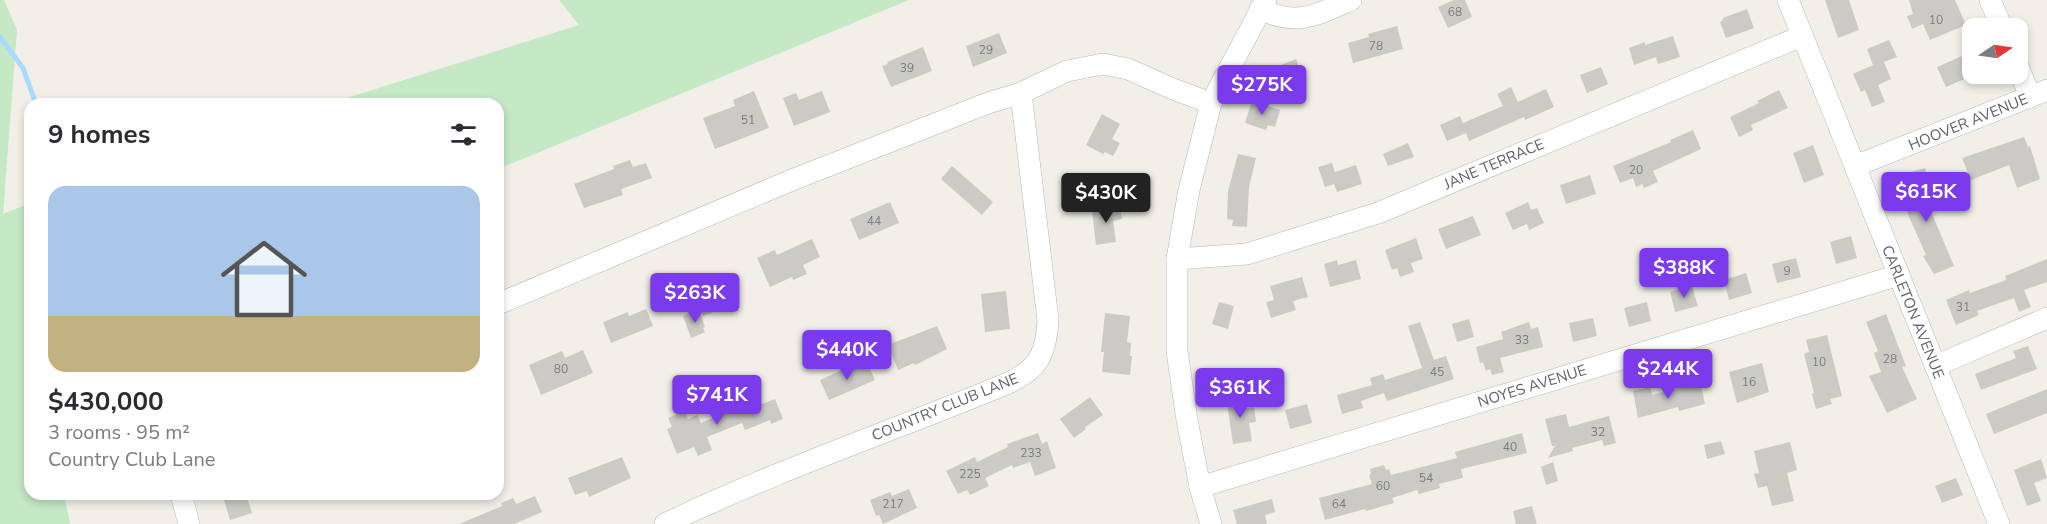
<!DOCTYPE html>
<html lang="en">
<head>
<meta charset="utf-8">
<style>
	body { margin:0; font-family:"Nunito Sans",sans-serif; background:#f7f7f7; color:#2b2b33; height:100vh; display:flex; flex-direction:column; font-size:22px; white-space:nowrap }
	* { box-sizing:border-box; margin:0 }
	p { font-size:20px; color:#7c7c81 }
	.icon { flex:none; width:33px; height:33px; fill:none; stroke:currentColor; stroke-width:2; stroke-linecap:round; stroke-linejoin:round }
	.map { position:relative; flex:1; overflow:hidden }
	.panel { position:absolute; left:24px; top:98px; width:480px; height:402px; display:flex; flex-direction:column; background:#fff; border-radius:18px; box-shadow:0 3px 9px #0003 }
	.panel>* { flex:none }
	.needle { width:39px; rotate:77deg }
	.fabs { position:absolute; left:1962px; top:18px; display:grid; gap:12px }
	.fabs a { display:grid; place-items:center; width:66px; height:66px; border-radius:12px; background:#fff; box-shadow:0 3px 9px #0003; font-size:30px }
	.price { position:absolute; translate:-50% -51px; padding:0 14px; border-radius:6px; background:#7c3aed; color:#fff; font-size:20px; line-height:39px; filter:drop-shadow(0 2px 3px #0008) }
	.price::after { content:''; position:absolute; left:50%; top:36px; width:18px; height:14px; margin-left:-9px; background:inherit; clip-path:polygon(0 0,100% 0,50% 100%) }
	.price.active { background:#222; color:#fff }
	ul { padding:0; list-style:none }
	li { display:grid; align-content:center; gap:12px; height:318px; padding:0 24px }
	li+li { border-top:2px solid #e1e1e2 }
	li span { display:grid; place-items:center; height:186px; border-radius:18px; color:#555 }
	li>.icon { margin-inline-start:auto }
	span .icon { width:108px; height:108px; fill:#fffc; stroke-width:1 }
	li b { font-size:26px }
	h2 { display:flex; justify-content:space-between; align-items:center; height:72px; padding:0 24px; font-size:26px }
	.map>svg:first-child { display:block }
	.green { fill:#c5e8c5 }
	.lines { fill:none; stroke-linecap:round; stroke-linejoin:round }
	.stream { stroke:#aadaff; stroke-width:5 }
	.building { fill:#cccac5 }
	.minor-casing { stroke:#b5b8bc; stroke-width:22 }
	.minor { stroke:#fff; stroke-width:21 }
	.labels { text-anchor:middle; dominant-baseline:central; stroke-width:5; stroke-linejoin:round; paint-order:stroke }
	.number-label { font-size:12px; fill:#7a7d7f }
	.street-label { font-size:15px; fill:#5f6368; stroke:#fff }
</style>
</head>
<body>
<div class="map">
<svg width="2047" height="524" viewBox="0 0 2047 524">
	<rect width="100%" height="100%" fill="#f1efe8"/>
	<g class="green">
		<polygon points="0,0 4,0 17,30 3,214 30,203 30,494 64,494 70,524 0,524"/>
		<polygon points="559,0 909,0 498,169 498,104 331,103 579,25"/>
	</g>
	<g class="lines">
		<polyline class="stream" points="0,37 23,68 36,104"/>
	</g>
	<g class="building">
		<polygon points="1454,0 1465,0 1472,17 1448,28 1438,7"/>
		<polygon points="1825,0 1849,0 1859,30 1838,38"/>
		<polygon points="1909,0 1955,0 1966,25 1930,40 1923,24 1912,29 1907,16 1913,14"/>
		<polygon points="1747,9 1754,28 1726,38 1720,22 1723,20 1723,18"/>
		<polygon points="1397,26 1403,49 1353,63 1348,43 1369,37 1368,34"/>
		<polygon points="999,33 1007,53 973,67 966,46"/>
		<polygon points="1673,36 1680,57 1658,64 1656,57 1634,65 1629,48 1645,42 1645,45"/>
		<polygon points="1889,40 1897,57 1884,62 1891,79 1878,85 1885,102 1872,107 1865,90 1861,92 1853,74 1873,65 1867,49"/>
		<polygon points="923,47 932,71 891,87 882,66 888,64 887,62"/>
		<polygon points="1962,56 1971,76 1946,87 1937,67"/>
		<polygon points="1296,59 1303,77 1294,80 1298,88 1283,94 1273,68"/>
		<polygon points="1601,67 1608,84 1587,93 1580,75"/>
		<polygon points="1511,87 1518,102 1546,89 1554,107 1525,120 1524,117 1469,141 1466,133 1447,141 1440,125 1460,116 1463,123 1503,106 1497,94"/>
		<polygon points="1779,90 1788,108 1751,125 1753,130 1739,137 1730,117 1759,103 1757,101"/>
		<polygon points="754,91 769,128 715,149 703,118 735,106 733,100"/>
		<polygon points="822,91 830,112 794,126 783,98 796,93 799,100"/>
		<polygon points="1252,101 1280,110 1275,127 1268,125 1266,130 1245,123"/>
		<polygon points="1102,114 1120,124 1112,139 1120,143 1113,156 1105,152 1103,154 1086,145"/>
		<polygon points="1693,130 1701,149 1653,171 1658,182 1644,188 1642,184 1636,187 1633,178 1620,183 1613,166 1671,142 1670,140"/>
		<polygon points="2024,137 2028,147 2030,146 2040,179 2017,188 2009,165 1971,180 1962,158"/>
		<polygon points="1408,143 1414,157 1388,166 1383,154"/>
		<polygon points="1813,145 1824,175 1804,183 1793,153"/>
		<polygon points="1238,154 1256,158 1249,187 1247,227 1232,226 1233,220 1227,219 1228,191"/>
		<polygon points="630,160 633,167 646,163 652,178 621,189 623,195 584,208 574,184 614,169 613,166"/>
		<polygon points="1332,163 1335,172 1356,165 1362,184 1337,192 1334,184 1325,187 1318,167"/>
		<polygon points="952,166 993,202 982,215 941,179"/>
		<polygon points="1925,168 1931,187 1922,190 1954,266 1934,274 1923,256 1926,255 1910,219 1899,188 1915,183 1911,172"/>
		<polygon points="1590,175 1596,194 1566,204 1560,185"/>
		<polygon points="890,202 899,223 859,240 850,219"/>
		<polygon points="1528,202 1531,210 1537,208 1544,223 1529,230 1527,224 1513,230 1505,213"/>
		<polygon points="1120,206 1122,219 1113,221 1116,242 1096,245 1092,210"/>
		<polygon points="1473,216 1481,235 1446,249 1438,229"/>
		<polygon points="1851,236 1857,258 1836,264 1830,242"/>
		<polygon points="1416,238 1423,259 1411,263 1414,272 1400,277 1397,268 1392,270 1385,250"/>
		<polygon points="812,239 820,257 803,265 807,274 793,280 792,277 770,287 757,258 775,250 777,255"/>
		<polygon points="1796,258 1801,277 1777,283 1772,264"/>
		<polygon points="2047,259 2047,282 2024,290 2031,307 2019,312 2014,298 1977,311 1979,315 1956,325 1946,300 1969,290 1970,293 2006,280 2005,276"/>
		<polygon points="1337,260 1338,265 1356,260 1361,279 1330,287 1324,264"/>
		<polygon points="1746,273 1752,293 1729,300 1724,280"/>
		<polygon points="725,277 735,304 703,316 693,290"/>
		<polygon points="1302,277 1308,297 1293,301 1296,310 1271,318 1266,302 1274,300 1270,286"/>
		<polygon points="1692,286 1698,306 1675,312 1670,292"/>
		<polygon points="1006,291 1010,329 985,332 981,294"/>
		<polygon points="1219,302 1234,306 1228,329 1212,324"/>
		<polygon points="1647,302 1651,321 1629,327 1624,308"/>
		<polygon points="646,309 653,326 611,343 603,322 628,312 629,316"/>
		<polygon points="699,310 705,327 703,328 705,332 691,338 683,316"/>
		<polygon points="1105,313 1130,316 1127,342 1131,343 1130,356 1132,356 1130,375 1102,372 1104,352 1101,352"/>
		<polygon points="1886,314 1906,366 1902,367 1917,399 1887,413 1869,376 1881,372 1874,353 1878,351 1866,322"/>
		<polygon points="1593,318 1597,336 1573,342 1569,323"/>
		<polygon points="1469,319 1474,337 1457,342 1452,324"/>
		<polygon points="1420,322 1434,360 1446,356 1454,379 1387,401 1384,393 1361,401 1363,408 1342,414 1337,395 1372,385 1370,378 1383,374 1385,380 1422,368 1408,326"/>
		<polygon points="1529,322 1531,329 1538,327 1543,347 1500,358 1504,372 1492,375 1490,369 1486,371 1483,362 1480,363 1476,347 1503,339 1501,332"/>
		<polygon points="937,326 947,349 915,365 914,363 898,370 888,345"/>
		<polygon points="1827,335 1842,396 1830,399 1832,404 1816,409 1812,394 1814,393 1804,354 1809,352 1806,340"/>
		<polygon points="2028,346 2037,369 1981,390 1975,374 2016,358 2013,351"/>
		<polygon points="583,350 593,373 541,395 529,365 562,351 565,358"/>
		<polygon points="867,362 875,380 829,400 820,380 851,366 852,369"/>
		<polygon points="1762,363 1769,392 1737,403 1729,372"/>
		<polygon points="1700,382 1705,404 1679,411 1678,407 1638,418 1633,391 1650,387 1652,395"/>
		<polygon points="2047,389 2047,413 1994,434 1986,414"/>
		<polygon points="1244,394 1246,408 1254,407 1256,422 1249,423 1252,441 1233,444 1226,396"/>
		<polygon points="1090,397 1103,415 1085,427 1086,429 1074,438 1060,419"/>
		<polygon points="775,399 783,419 771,424 770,420 745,430 742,423 707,437 712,450 698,456 694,447 677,454 667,429 672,427 668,418 685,411 688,419 697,415 701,423 736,408 738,413"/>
		<polygon points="1307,404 1312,423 1290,429 1285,410"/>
		<polygon points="1566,414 1569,427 1609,416 1616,443 1604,446 1602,440 1572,448 1573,451 1548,458 1555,446 1552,446 1545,419"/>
		<polygon points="1038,433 1042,444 1047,441 1056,468 1035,476 1030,462 1013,468 1012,465 985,478 989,486 970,495 967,490 958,494 946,471 975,457 977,462 1008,447 1007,444"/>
		<polygon points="1522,433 1527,453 1461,469 1463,478 1439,484 1440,488 1419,494 1417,490 1392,498 1394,503 1366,511 1365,509 1325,520 1319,498 1372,484 1369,475 1371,474 1370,469 1384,465 1386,470 1389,469 1391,475 1457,458 1455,452"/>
		<polygon points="1721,441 1725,454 1707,459 1704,445"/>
		<polygon points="1790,442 1797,470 1787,473 1794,501 1772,506 1767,486 1758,488 1754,474 1759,473 1754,451"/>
		<polygon points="622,457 631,478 589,497 587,491 575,495 568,478"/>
		<polygon points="2041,459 2047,478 2034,483 2041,501 2027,506 2014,470"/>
		<polygon points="1553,462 1558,481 1546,485 1541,467"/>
		<polygon points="1956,478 1963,495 1942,503 1935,486"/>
		<polygon points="909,489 917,508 883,524 879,515 876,516 870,500 890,492 892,496"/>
		<polygon points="222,494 246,494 252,513 230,520"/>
		<polygon points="535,496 542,512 514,524 459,524 502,506 501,503 513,498 516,504"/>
		<polygon points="1272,499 1275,512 1265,515 1267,524 1237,524 1233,510"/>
		<polygon points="1532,506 1537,524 1516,524 1513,511"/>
	</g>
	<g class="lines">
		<g class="minor-casing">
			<g id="minor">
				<polyline points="1788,0 1999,524"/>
				<polyline points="1990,0 2002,28"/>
				<path d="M1260 9C1297 27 1316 15 1351 0"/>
				<polyline points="2018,66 2030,97"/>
				<polyline points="1855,166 2047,90"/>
				<polyline points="1177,259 1247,254 1378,213 1802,36"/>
				<polyline points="498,304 792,180 988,103 1021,93 1067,71 1103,64 1128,69 1173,89 1211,103"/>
				<polyline points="1935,366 2047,318"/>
				<polyline points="1200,487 1899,275"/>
				<polyline points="181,494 189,524"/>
				<path d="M665 524C775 471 892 431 1006 384 1038 370 1046 355 1048 320L1021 93"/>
				<polyline points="1211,524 1200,487 1187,420 1177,351 1177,259 1189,190 1211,103 1266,0"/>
			</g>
		</g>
		<use href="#minor" class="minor"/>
	</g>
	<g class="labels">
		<g class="number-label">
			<text x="1455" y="12">68</text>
			<text x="1936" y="20">10</text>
			<text x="1376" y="46">78</text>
			<text x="986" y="50">29</text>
			<text x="907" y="68">39</text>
			<text x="748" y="120">51</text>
			<text x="1636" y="170">20</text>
			<text x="874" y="221">44</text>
			<text x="1787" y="271">9</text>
			<text x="1963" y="307">31</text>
			<text x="1522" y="340">33</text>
			<text x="1890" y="359">28</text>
			<text x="1819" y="362">10</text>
			<text x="561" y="369">80</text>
			<text x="1437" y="372">45</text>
			<text x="1749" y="382">16</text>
			<text x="1598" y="432">32</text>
			<text x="1510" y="447">40</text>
			<text x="1031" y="453">233</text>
			<text x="970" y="474">225</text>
			<text x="1426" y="478">54</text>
			<text x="1383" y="486">60</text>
			<text x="893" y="504">217</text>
			<text x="1339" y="504">64</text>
		</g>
		<g class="street-label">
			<text transform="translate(1968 122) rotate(-22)">HOOVER AVENUE</text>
			<text transform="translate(1494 164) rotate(-23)">JANE TERRACE</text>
			<text transform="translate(1913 312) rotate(68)">CARLETON AVENUE</text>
			<text transform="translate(1532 386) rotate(-17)">NOYES AVENUE</text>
			<text transform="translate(945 407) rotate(-22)">COUNTRY CLUB LANE</text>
		</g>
	</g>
</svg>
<div class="fabs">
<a><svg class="needle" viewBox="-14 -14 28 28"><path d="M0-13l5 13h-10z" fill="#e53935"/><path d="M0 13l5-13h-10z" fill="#7c7c81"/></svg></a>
</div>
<b class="price" style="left:1262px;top:116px">$275K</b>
<b class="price" style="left:1926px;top:223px">$615K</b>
<b class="price active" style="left:1106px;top:224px">$430K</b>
<b class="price" style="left:1684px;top:299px">$388K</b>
<b class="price" style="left:695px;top:324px">$263K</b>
<b class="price" style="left:847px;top:381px">$440K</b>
<b class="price" style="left:1668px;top:400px">$244K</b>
<b class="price" style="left:1240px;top:419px">$361K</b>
<b class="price" style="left:717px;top:426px">$741K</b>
<section class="panel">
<h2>9 homes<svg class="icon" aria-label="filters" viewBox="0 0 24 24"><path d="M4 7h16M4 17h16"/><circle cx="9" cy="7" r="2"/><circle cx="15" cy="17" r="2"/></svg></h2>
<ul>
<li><span style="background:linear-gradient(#a9c7e8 70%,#c2b280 0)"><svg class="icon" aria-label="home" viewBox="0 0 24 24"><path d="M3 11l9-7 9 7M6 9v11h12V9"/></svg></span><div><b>$430,000</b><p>3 rooms · 95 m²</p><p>Country Club Lane</p></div></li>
</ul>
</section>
</div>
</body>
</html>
